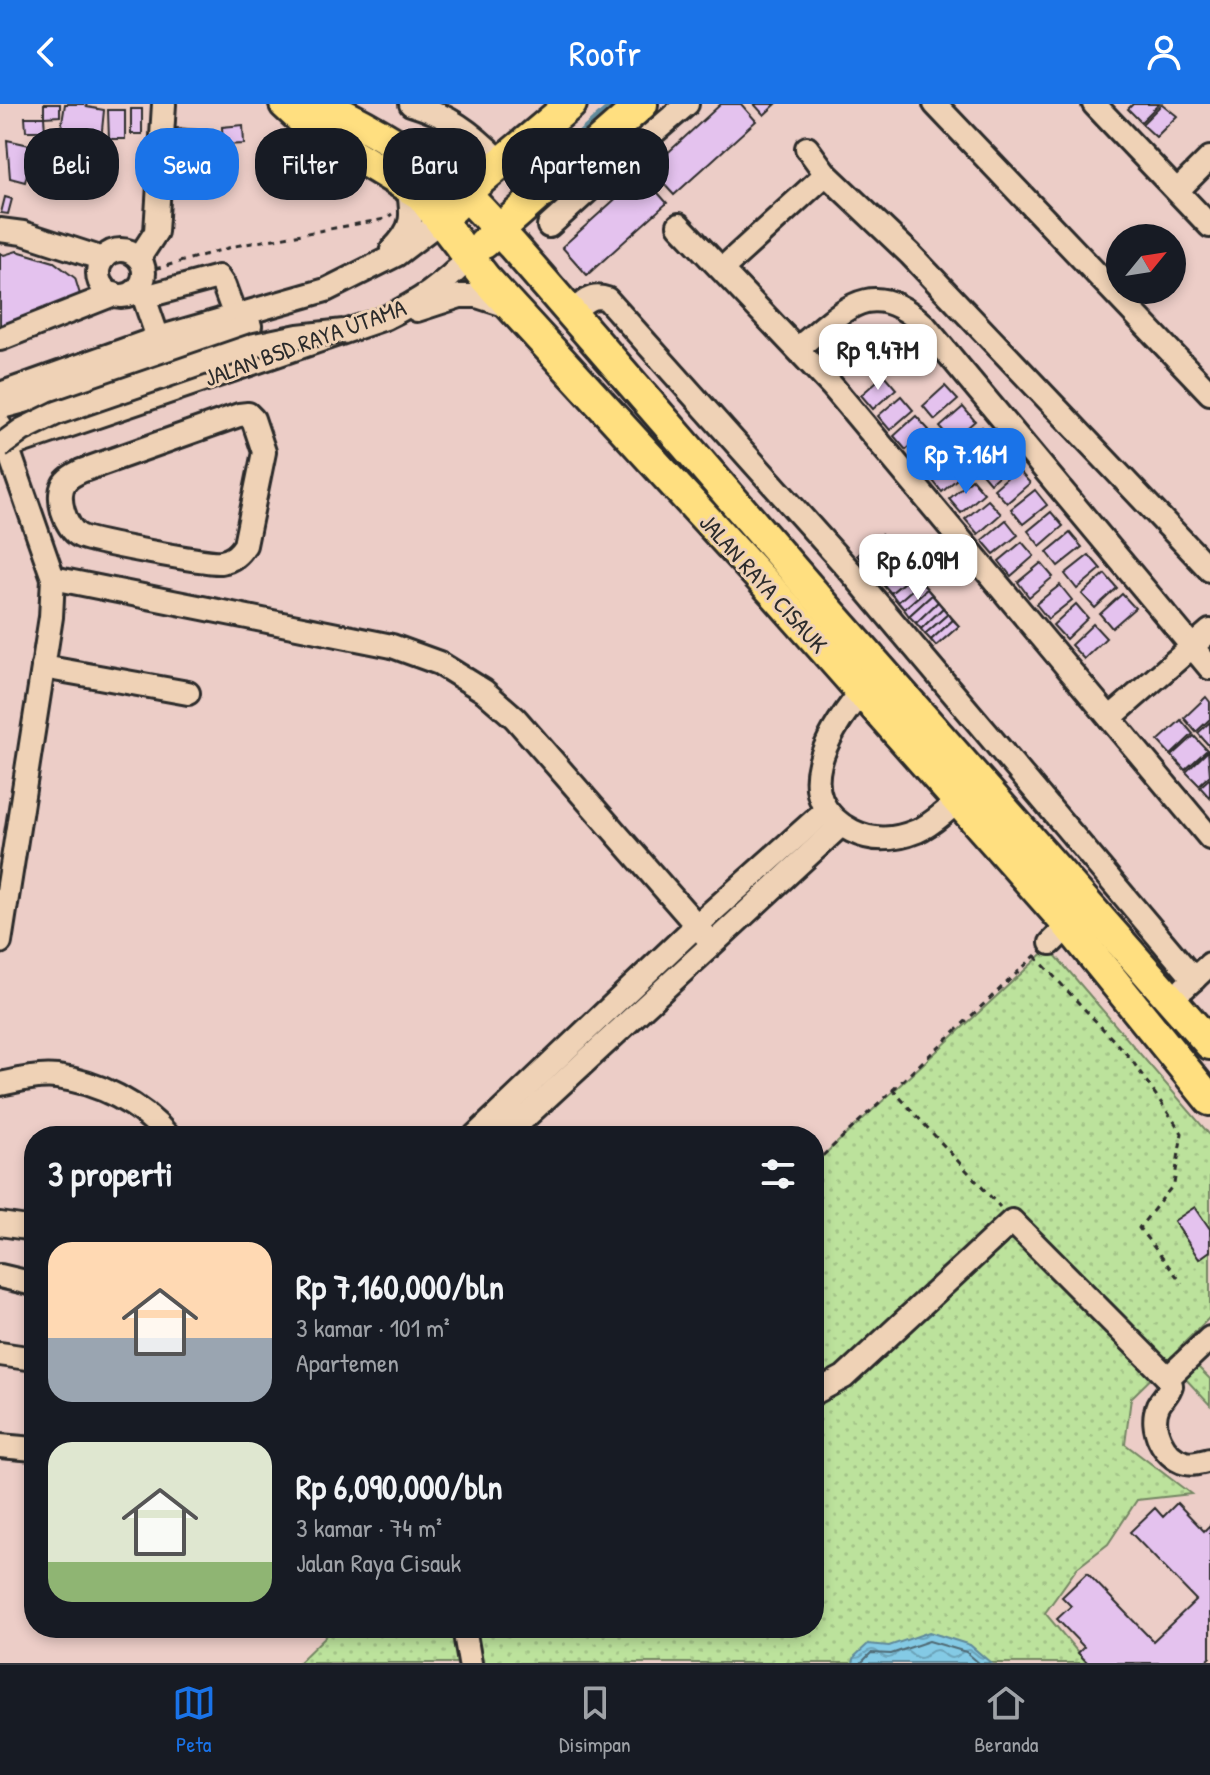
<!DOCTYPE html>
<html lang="id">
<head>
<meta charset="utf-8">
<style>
	body { margin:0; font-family:"Patrick Hand",sans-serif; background:#242831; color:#f1f3f6; height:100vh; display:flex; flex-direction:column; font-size:30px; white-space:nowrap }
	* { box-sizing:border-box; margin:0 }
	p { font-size:26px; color:#9ea1a6 }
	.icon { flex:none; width:44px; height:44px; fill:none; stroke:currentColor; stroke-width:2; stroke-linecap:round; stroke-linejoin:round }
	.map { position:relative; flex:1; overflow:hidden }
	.panel { position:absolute; left:24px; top:1022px; width:800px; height:512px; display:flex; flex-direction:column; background:#171b24; border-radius:32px; box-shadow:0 4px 12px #0003 }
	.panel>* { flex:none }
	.hud { position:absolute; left:24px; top:24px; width:800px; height:72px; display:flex; gap:16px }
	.needle { width:52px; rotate:60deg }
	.fabs { position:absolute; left:1106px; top:120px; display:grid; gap:16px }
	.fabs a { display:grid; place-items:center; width:80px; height:80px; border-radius:50%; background:#171b24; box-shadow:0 4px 12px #0003; font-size:40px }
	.price { position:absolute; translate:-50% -68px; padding:0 18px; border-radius:16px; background:#fff; color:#222; font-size:26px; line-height:52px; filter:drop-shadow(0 2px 4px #0008) }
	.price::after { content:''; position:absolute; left:50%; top:48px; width:24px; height:18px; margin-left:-12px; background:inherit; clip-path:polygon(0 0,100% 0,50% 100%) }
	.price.active { background:#1a73e8; color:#fff }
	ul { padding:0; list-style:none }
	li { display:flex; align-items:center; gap:24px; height:200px; padding:0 24px }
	li span { display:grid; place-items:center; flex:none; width:224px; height:160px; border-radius:24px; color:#555 }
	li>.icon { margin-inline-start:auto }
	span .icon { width:96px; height:96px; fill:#fffc; stroke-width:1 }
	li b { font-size:34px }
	h2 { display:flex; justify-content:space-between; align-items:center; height:96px; padding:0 24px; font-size:34px }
	.tag { padding:0 28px; border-radius:32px; background:#171b24; box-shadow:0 4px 12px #0003; font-size:28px; line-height:72px }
	.tag.active { background:#1a73e8; color:#fff }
	header { display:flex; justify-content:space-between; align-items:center; height:104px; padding:0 24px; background:#1a73e8; color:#fff; font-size:36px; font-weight:600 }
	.tab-bar { display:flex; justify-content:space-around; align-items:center; height:112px; border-top:2px solid #363941; background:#171b24; font-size:22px; color:#9ea1a6 }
	.tab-bar a { display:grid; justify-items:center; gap:4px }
	.tab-bar .active { color:#1a73e8 }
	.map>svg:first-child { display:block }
	.grass { fill:url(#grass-dots); stroke:#748664; stroke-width:2 }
	.water { fill:url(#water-waves); stroke:#608a9b; stroke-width:2 }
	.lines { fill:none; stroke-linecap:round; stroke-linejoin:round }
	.shore { stroke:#4f6b75; stroke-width:2 }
	.stream { stroke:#608a9b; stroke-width:5 }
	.building { fill:#e4c2ee; stroke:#2b2b2b; stroke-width:2 }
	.minor-casing { stroke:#2b2b2b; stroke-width:28 }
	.major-casing { stroke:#2b2b2b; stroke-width:36 }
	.path { stroke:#2b2b2b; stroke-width:3; stroke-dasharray:6 6; stroke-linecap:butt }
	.minor { stroke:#efd2b6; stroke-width:22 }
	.major { stroke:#ffdf80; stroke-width:30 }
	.minor-bridge-casing { stroke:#2b2b2b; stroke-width:28; stroke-linecap:butt }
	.minor-bridge { stroke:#efd2b6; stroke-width:22 }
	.labels { text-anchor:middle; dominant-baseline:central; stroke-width:6; stroke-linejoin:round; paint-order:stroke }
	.street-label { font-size:24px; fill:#2b2b2b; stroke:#efd2b6 }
</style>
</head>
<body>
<header><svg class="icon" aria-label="back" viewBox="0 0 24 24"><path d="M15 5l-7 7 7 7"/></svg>Roofr<svg class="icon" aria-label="person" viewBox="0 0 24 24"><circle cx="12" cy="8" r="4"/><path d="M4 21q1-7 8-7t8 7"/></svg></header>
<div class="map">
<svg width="1210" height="1559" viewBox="0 0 1210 1559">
	<defs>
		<pattern id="grass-dots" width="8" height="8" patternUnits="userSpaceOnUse" patternTransform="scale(2)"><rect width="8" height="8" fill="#bce29c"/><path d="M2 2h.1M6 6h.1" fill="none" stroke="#a2c287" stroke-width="1.8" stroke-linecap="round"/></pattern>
		<pattern id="water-waves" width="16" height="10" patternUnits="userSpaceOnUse" patternTransform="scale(2)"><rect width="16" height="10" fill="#84cae5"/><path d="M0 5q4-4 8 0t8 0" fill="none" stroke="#6ca4ba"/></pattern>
	</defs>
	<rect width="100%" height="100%" fill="#eccdc7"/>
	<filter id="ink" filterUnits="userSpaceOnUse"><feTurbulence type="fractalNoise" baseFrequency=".0125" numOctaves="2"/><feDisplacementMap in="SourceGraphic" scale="16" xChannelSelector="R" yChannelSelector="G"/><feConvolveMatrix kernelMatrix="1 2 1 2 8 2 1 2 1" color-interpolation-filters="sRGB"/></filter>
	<g filter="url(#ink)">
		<polygon class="grass" points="1049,844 1210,1031 1210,1213 1179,1244 1210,1275 1210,1301 1169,1257 1131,1294 1125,1340 1191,1390 1137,1396 1108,1440 1077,1464 1045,1509 1087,1559 298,1559 334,1524 814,1524 814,1060"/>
		<polygon class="water" points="929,1528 970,1541 991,1559 853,1559 855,1552 868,1540 889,1542"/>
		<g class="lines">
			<polyline class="shore" points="861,1559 871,1549 891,1550 929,1537 966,1548 979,1559"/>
			<polyline class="stream" points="527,77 612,0"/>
		</g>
		<g class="building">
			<polygon points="44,0 60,0 60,12 44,13"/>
			<polygon points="65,0 86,0 87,3 104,6 101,36 60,31"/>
			<polygon points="721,0 741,0 756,17 674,91 650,65"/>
			<polygon points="754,0 776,0 764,11"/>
			<polygon points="1133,0 1159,0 1141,18 1128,5"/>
			<polygon points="1162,0 1177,12 1156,33 1142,20"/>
			<rect x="131" y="5" width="11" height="25"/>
			<polygon points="108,6 125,6 125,35 109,35"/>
			<polygon points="25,13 44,13 45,27 26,27"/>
			<polygon points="243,21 244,40 223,41 222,23"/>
			<polygon points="177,24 219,28 215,69 173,65"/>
			<polygon points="284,31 296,32 295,49 283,49"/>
			<polygon points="321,33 336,44 320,65 305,54"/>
			<polygon points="7,36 34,42 25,78 10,74"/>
			<polygon points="339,48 354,61 342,74 328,61"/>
			<polygon points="642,71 667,99 587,171 562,143"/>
			<polygon points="5,93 12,95 8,110 1,109"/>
			<polygon points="17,147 54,158 75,174 82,197 0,222 0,149 4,151"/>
			<polygon points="884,271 896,285 873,305 861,291"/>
			<polygon points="945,282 958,296 935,316 923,302"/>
			<polygon points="901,292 913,306 890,326 878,312"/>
			<polygon points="963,303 975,317 952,337 940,323"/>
			<polygon points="916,312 929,326 906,346 894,332"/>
			<polygon points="982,323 994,337 971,357 959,343"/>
			<polygon points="934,333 946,347 923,367 911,353"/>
			<polygon points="1001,345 1013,359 990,379 978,365"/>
			<polygon points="953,354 965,368 942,388 930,373"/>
			<polygon points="1017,365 1030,379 1007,399 994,385"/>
			<polygon points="972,375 984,389 961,409 949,395"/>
			<polygon points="1035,386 1047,401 1023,420 1011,405"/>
			<polygon points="988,396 1001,410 978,430 965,415"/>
			<polygon points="1051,408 1063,422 1040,442 1028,427"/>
			<polygon points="1006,416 1018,431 994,450 982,436"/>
			<polygon points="1070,429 1082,443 1058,462 1047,448"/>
			<polygon points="881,431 959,522 936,542 857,451"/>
			<polygon points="881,431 892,444 869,465 857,451"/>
			<polygon points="1022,438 1034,452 1011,472 999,457"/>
			<polygon points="892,444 899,453 877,473 869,465"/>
			<polygon points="1089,451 1101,465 1077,485 1065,470"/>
			<polygon points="899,453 907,461 884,481 877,473"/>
			<polygon points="1041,459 1053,473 1029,493 1018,478"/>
			<polygon points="907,461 914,470 891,489 884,481"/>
			<polygon points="914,470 921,478 898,498 891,489"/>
			<polygon points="1105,470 1117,484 1095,504 1082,490"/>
			<polygon points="921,478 927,485 904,505 898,498"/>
			<polygon points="1060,481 1072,496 1048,515 1036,500"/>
			<polygon points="927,485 932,491 909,512 904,505"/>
			<polygon points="1122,490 1135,504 1112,524 1100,510"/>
			<polygon points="932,491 938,498 916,519 909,512"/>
			<polygon points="938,498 943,504 921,525 916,519"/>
			<polygon points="1076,500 1088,514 1066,535 1053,521"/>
			<polygon points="943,504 948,510 925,530 921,525"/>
			<polygon points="948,510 953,516 931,536 925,530"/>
			<polygon points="953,516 959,522 936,542 931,536"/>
			<polygon points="1093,520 1106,534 1084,555 1071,541"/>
			<polygon points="1206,593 1210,598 1210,615 1196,628 1184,614"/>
			<polygon points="1181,616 1193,630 1171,651 1158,637"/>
			<polygon points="1210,618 1210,643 1198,629"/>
			<polygon points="1194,632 1207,646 1185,666 1172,652"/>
			<polygon points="1208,647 1210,671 1199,681 1186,668"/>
			<polygon points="1210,674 1210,694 1200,683"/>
			<polygon points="1195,1103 1210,1125 1210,1147 1199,1155 1174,1117"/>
			<polygon points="1177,1399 1204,1427 1210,1421 1210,1553 1204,1559 1088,1559 1078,1549 1084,1543 1057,1515 1071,1502 1062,1493 1087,1469 1153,1537 1196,1496 1130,1428 1155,1404 1163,1413"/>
		</g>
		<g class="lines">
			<g class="minor-casing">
				<g id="minor">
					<path d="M411 0C448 11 471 28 498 55"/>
					<polyline points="935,0 1210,289"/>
					<polyline points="1094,0 1210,122"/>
					<polyline points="807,44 826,70 910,150 1210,466"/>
					<polyline points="632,47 687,0"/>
					<polyline points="1177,87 1210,54"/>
					<polyline points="679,121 832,282 1210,734"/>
					<polyline points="549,122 632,47 612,27"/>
					<polyline points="0,126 23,129 103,155"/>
					<path d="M392 146C415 123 413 112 408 81"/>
					<circle cx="121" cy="169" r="23"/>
					<polyline points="139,154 156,128 164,0"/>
					<polyline points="722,165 826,70"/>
					<polyline points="140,182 158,234"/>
					<polyline points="144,193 218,173 224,182 235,212"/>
					<polyline points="417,206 460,192 477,192 511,203"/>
					<path d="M572 210C582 199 591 189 607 195L851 468 1194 875"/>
					<polyline points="0,235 114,190"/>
					<path d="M798 244C845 206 871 170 925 222L1210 564"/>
					<polyline points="0,290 158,234 326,186 396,151 442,116"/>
					<polyline points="5,302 50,290 250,222"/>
					<path d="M248 310 253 315 264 348 245 441C239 450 233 456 221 458 210 460 91 438 80 432 65 425 54 390 66 377 69 373 77 369 81 367L239 311Z"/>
					<polyline points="0,322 53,474 51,513 0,838"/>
					<path d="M3 344 385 214C420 197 442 182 469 154"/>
					<polyline points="53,474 392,542 439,559 484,587 515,614 712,839"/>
					<polyline points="43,563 188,589"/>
					<path d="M862 587C828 628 787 693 852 727 874 738 895 736 917 727 932 721 945 707 958 698"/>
					<polyline points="1110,614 1210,527"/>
					<polyline points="1051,839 1077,813"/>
					<polyline points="1184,884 1210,860"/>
					<path d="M0 980C18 976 39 971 57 973 98 978 141 1000 168 1032"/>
					<polyline points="475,1032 696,822 825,707"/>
					<polyline points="505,1032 841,721"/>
					<polyline points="0,1120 34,1125"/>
					<polyline points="0,1172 34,1180"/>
					<polyline points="0,1250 34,1255"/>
					<polyline points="1168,1274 1210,1234"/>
					<path d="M814 1289 844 1273 1012 1117 1168 1274 1171 1281C1169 1289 1162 1294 1158 1302 1149 1323 1163 1353 1185 1359 1193 1361 1202 1358 1210 1356"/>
					<polyline points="0,1342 34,1345"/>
					<polyline points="464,1524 470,1559"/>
				</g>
			</g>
			<g class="major-casing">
				<g id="major">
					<polyline points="285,0 312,25 421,91 485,174 775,490 1068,821 1210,996"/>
					<path d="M320 0C364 18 427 57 462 88 481 104 496 124 513 142L830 508 1210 940"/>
					<polyline points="453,104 477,79 571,0"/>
					<polyline points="484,139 642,0"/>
				</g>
			</g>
			<g class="path">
				<polyline points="155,165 235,142 385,115 392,110"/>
				<polyline points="1035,852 1131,955 1182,1029 1174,1080 1139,1124 1182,1179"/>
				<polyline points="892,985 1000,1103"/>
				<polyline points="814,1060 1036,851"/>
			</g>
			<use href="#minor" class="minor"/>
			<use href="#major" class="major"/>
			<g class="minor-bridge-casing">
				<polyline id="minor-bridge" points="0,342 22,326 57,309 255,241 298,232 344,227"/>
			</g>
			<use href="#minor-bridge" class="minor-bridge"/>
		</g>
	</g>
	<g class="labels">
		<g class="street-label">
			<text transform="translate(305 238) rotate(-20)">JALAN BSD RAYA UTAMA</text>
			<text transform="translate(764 479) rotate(48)">JALAN RAYA CISAUK</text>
		</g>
	</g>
</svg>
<div class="fabs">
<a><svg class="needle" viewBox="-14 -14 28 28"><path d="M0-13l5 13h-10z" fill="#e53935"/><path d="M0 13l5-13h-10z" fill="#9ea1a6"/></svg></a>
</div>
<b class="price" style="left:878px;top:288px">Rp 9.47M</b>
<b class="price active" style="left:966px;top:392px">Rp 7.16M</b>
<b class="price" style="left:918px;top:498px">Rp 6.09M</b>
<div class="hud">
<a class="tag">Beli</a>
<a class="tag active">Sewa</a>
<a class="tag">Filter</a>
<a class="tag">Baru</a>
<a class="tag">Apartemen</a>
</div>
<section class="panel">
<h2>3 properti<svg class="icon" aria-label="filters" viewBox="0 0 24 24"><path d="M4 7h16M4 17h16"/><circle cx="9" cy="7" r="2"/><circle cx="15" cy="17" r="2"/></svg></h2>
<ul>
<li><span style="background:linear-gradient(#ffd9b3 60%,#9aa5b1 0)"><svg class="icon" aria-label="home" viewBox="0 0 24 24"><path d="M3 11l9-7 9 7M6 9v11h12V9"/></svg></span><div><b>Rp 7,160,000/bln</b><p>3 kamar · 101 m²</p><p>Apartemen</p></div></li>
<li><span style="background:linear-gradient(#dfe7d0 75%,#8fb573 0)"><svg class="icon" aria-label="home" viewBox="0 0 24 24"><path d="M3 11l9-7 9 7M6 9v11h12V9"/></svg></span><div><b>Rp 6,090,000/bln</b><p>3 kamar · 74 m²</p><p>Jalan Raya Cisauk</p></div></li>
</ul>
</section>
</div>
<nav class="tab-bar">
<a class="active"><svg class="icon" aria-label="map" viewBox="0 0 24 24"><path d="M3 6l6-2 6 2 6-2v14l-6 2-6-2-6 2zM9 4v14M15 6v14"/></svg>Peta</a>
<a><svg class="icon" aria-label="saved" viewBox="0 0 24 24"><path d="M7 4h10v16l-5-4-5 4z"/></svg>Disimpan</a>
<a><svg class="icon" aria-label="home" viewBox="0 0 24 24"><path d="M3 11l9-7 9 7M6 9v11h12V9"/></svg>Beranda</a>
</nav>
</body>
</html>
